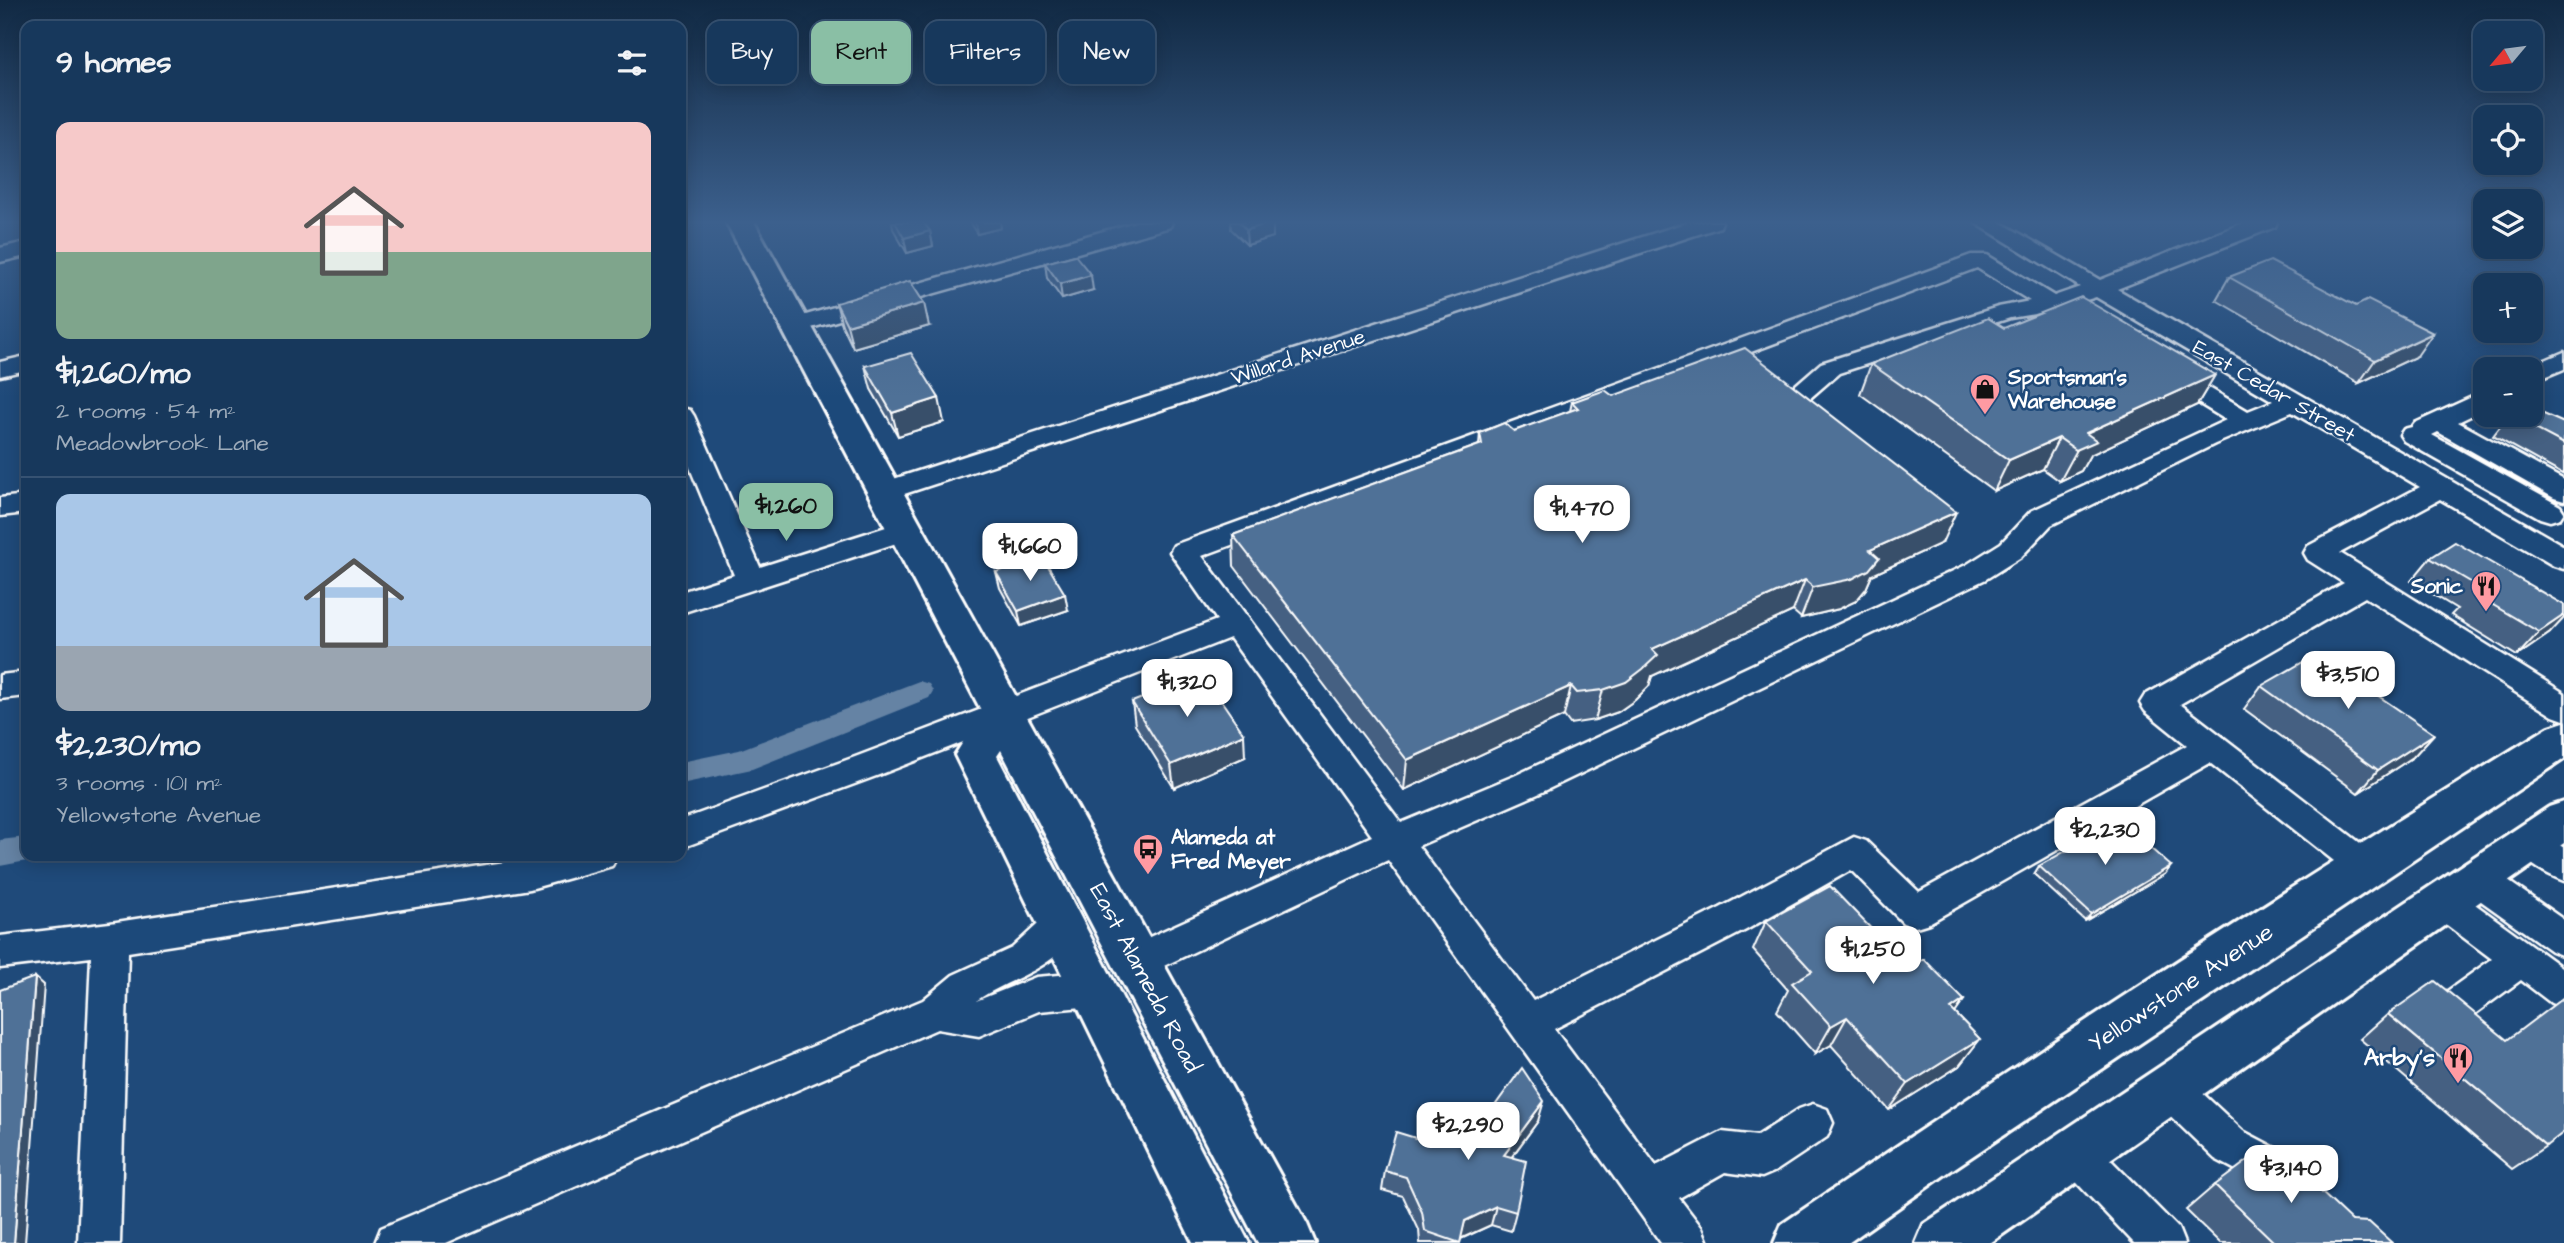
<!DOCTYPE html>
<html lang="en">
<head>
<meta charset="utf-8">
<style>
	body { margin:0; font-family:"Architects Daughter",sans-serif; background:#244365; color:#f1f3f6; height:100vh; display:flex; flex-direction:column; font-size:26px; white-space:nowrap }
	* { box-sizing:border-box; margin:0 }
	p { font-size:23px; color:#9eacbb }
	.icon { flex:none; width:38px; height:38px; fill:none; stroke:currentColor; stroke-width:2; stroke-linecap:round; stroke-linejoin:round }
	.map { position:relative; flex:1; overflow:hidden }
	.sheet { position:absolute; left:21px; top:21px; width:665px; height:840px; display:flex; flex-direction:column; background:#17385c; border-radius:14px; box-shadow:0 4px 18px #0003,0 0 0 2px #365272 }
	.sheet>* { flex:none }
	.guide { position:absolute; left:707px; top:21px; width:665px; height:63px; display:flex; gap:14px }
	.needle { width:46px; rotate:241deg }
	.controls { position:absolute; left:2473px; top:21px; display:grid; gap:14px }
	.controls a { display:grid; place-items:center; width:70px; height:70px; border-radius:14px; background:#17385c; box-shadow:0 4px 18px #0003,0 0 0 2px #365272; font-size:35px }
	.price { position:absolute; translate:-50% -60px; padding:0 16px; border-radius:14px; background:#fff; color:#222; font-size:23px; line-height:46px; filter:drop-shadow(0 2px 4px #0008) }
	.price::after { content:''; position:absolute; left:50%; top:42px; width:21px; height:16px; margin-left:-10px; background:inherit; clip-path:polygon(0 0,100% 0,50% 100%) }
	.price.current { background:#8abfa5; color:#111 }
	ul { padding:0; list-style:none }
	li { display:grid; align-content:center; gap:14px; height:371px; padding:0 35px }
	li+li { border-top:2px solid #365272 }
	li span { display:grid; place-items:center; height:217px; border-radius:14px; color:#555 }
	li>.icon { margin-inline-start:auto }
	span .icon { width:126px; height:126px; fill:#fffc; stroke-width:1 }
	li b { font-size:30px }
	h2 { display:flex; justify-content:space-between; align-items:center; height:84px; padding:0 35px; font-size:30px }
	.chip { padding:0 24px; border-radius:14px; background:#17385c; box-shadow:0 4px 18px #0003,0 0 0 2px #365272; font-size:24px; line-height:63px }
	.chip.current { background:#8abfa5; color:#111 }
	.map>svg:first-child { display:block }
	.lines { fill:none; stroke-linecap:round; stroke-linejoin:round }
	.canal { fill:#6583a4; fill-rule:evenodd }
	.minor-casing { stroke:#fff; stroke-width:5 }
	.major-casing { stroke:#fff; stroke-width:6 }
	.minor { fill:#1f4a7a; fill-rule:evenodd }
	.major { fill:#1f4a7a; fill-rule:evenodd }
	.wall { fill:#456182; stroke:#fff; stroke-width:2 }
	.shaded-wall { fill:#384f6a; stroke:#fff; stroke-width:2 }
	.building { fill:#507197; stroke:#fff; stroke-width:2 }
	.labels { text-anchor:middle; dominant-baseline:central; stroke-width:5; stroke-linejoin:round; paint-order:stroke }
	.street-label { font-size:21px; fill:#fff; stroke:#1f4a7a }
	.poi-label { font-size:21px; font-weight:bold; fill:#fff; stroke:#1f4a7a; text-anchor:start }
	.near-street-label { font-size:24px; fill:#fff; stroke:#1f4a7a }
	.near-poi-label { font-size:24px; font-weight:bold; fill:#fff; stroke:#1f4a7a; text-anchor:end }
</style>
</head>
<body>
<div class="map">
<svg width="2564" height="1243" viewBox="0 0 2564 1243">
	<rect width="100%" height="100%" fill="#1f4a7a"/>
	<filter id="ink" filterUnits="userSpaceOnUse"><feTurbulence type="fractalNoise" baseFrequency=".0143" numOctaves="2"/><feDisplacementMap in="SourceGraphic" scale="14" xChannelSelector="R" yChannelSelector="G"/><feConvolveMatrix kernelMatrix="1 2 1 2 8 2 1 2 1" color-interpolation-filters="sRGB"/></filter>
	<g filter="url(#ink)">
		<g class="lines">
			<g class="canal">
				<polygon points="919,681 929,684 933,691 929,698 752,769 681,784 681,762 739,750"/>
				<polygon points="26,837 26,856 38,856 37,859 0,866 0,840"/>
			</g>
			<g class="minor-casing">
				<g id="minor">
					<polygon points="1136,222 1172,222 1170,227 804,330 788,330 784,325 788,320"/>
					<polygon points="1689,222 1722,222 1720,227 895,497 885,500 875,497 871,491 875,485"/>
					<path d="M1974 222H2000L2100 280 2246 222H2277L2275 227 2117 289 2564 546V569L2554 566 2440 499 2340 553 2564 693V720L2553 716 2365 597 2180 704 2377 856 2382 866 2377 876 2365 881 2353 876 2210 763 1929 923 1916 927 1903 923 1851 870 1746 930 1554 1029 1656 1166 1722 1132 1757 1136 1799 1109 1813 1104 1827 1109 1833 1123 1827 1137 1776 1171 1762 1177 1725 1172 1679 1198 1702 1228 1708 1243H1661L1388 860 1149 973 1136 977 1123 973 1118 961 1123 949 1372 836 1230 638 879 775 681 848V820L855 757 1217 620 1170 552 1174 545 1971 255H1987L2054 296 2080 287ZM1977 268 2030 301 1998 307 1821 363 1790 390 1786 395 1790 400 1799 403 1808 400 1839 373 2010 318 2047 312 2081 332H2097L2101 327 2097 322 2070 305 2096 297 2273 401 2248 411 2177 369 2168 367 2159 369 2156 374 2159 379 2226 420 2031 511 2001 543 1966 565 1514 776 1401 823 1202 556ZM2292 412 2420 487 2308 546 2304 553 2308 560 2344 583 2145 695 2140 703 2145 711 2187 745 1919 892 1866 841 1854 837 1720 908 1533 1001 1418 846 1538 794 1986 579 2021 557 2051 525 2215 444Z"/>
					<polygon points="26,242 26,256 0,262 0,248"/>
					<polygon points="2564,352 2564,369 2530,383 2530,369 2524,369"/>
					<polygon points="26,356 26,370 0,376 0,362"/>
					<polygon points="2485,391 2485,409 2458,422 2564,480 2564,501 2554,498 2438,432 2432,435 2560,506 2564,512 2560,518 2550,521 2540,518 2404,441 2400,435 2404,429 2412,427 2415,423"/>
					<polygon points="681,408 690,410 694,416 760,567 905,521 915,523 919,530 915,537 681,613 681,592 734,575 681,446"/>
					<polygon points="26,495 26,513 0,516 0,498"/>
					<polygon points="26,672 26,696 0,699 0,675"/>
					<path d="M2531 830 2543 834 2564 848V881C2546 874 2523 862 2514 844L2519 834Z"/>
					<polygon points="544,856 617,856 612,866 530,889 128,952 120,1243 78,1243 91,957 0,968 0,936 110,923"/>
					<polygon points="2479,865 2491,869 2564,920 2564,956 2551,951 2467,891 2461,880 2467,869"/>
					<polygon points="2444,887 2457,891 2564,969 2564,1008 2551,1003 2521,980 2472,1016 2459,1021 2446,1016 2440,1004 2446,992 2492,959 2431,913 2426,902 2431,891"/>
					<path d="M1062 909 1075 914 1080 925C1058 970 1012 976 976 1001L1036 977 1094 972 1107 977 1113 989 1107 1001 1094 1006 1039 1011 979 1036 937 1029 446 1243H375L381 1228 923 1000 953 975 1012 948 1049 914Z"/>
					<polygon points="2169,1069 2183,1075 2243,1131 2283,1152 2300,1165 2306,1180 2300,1195 2285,1201 2270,1195 2255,1180 2215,1159 2155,1101 2149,1088 2155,1075"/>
					<polygon points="2075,1132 2089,1138 2178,1228 2184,1243 2134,1243 2061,1166 2055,1152 2061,1138"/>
				</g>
			</g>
			<g class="major-casing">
				<g id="major">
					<polygon points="726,222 754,222 1307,1224 1315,1243 1258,1243 1001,750 997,756 1249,1243 1193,1243 955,755 982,712"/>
					<path d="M2564 722V759L1950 1171 1848 1243H1774L1782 1224C2034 1052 2290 886 2549 727Z"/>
					<polygon points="2564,802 2564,843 1990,1243 1916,1243 1924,1224 2549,807"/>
				</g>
			</g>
			<use href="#minor" class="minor"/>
			<use href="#major" class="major"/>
		</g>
		<g class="wall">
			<polygon points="892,222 923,222 930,231 933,246 907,253 893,229"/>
			<polygon points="969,222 1000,222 1001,228 977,234"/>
			<polygon points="1231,222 1273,222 1273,237 1247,245 1231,229"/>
			<polygon points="1045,263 1093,290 1062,299 1047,278"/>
			<polygon points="2229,277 2417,356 2359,383 2216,300"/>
			<polygon points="836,303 929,326 853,348 842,325"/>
			<polygon points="2004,328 2215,375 2197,405 2090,455 2081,471 2060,481 2043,469 1994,491 1860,394 1871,364"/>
			<polygon points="865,366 944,422 898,436 871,389"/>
			<polygon points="1613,396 1942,543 1872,575 1866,589 1856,601 1839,609 1801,618 1793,611 1652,676 1649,686 1635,700 1618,712 1595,720 1570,724 1564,716 1404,790 1234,566 1233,535 1479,445 1480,433 1514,431 1570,411 1572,402"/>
			<polygon points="2509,415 2564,423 2564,475 2493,436"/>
			<polygon points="2430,558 2564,605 2550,633 2517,656 2451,615 2457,609 2411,581"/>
			<polygon points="996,572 1068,610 1021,626 1000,588"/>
			<polygon points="2261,686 2434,734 2413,757 2358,793 2244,709"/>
			<polygon points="1132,702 1245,757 1174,788 1135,725"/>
			<polygon points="2039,866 2171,866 2165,874 2085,921 2034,874"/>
			<polygon points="1766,921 1964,1000 1955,1013 1980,1039 1959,1066 1889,1110 1831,1045 1815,1054 1777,1011 1788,990 1753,950"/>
			<polygon points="2388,1014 2546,1146 2512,1169 2360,1039"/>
			<polygon points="1486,1118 1538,1121 1512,1157 1516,1212 1511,1231 1491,1225 1461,1239 1460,1243 1420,1243 1419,1230 1403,1196 1382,1190 1385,1171 1422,1140 1446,1133"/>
			<polygon points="2215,1185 2352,1221 2392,1243 2220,1243 2186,1210"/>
		</g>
		<g class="shaded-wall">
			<polygon points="975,222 1000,222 1001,228 977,234"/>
			<polygon points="1273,222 1273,237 1247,245 1246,230"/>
			<polygon points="930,231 933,246 907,253 904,238"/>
			<polygon points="1091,275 1093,290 1062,299 1060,284"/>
			<polygon points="924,303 929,326 853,348 847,325"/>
			<polygon points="2433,333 2417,356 2359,383 2375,360"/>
			<polygon points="2215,375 2197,405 2090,455 2081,471 2060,481 2086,433"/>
			<polygon points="939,398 944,422 898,436 892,413"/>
			<polygon points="2059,438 2043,469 1994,491 2009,460"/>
			<polygon points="1956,512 1942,543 1872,575 1866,589 1856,601 1839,609 1801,618 1813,587 1870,550"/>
			<polygon points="1805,580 1793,611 1652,676 1649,686 1635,700 1618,712 1595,720 1603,690 1652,649"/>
			<polygon points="1065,594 1068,610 1021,626 1018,611"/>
			<polygon points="2564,615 2564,618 2550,633 2517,656 2539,632"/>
			<polygon points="1571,686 1564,716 1404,790 1407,760"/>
			<polygon points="1244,734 1245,757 1174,788 1171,765"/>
			<polygon points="2434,734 2413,757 2358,793 2378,770"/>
			<polygon points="2171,866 2165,874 2085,921 2091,914"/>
			<polygon points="35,977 44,985 25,1243 14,1243"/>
			<polygon points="1964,1000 1945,1028 1951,1009"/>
			<polygon points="1847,1017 1831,1045 1815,1054 1831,1026"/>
			<polygon points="1980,1039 1959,1066 1889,1110 1908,1084"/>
			<polygon points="1544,1101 1538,1121 1499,1174 1504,1155"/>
			<polygon points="1496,1206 1491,1225 1460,1239 1465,1221"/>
		</g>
		<g class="building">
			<polygon points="895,222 923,222 930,231 904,238"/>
			<polygon points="1239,222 1273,222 1246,230"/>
			<polygon points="1075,255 1091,275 1060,284 1045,263"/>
			<polygon points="2270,261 2356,306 2368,300 2433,333 2375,360 2229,277"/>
			<polygon points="910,281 924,303 847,325 836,303"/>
			<polygon points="2081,297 2215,375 2086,433 2097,441 2076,450 2059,438 2009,460 1871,364 1988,318 2004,328"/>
			<polygon points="1745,348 1956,512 1870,550 1879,558 1869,570 1852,579 1813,587 1805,580 1652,649 1658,655 1643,669 1626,682 1603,690 1577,693 1571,686 1407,760 1233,535 1482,444 1480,433 1504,423 1514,431 1578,408 1572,402 1605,390 1613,396"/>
			<polygon points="911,353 939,398 892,413 865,366"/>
			<polygon points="2530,408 2564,423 2564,444 2509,415 2530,415"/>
			<polygon points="2455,542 2564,605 2564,615 2539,632 2471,592 2479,587 2430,558"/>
			<polygon points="1042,556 1065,594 1018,611 996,572"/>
			<polygon points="2317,654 2434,734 2378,770 2261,686"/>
			<polygon points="1203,674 1244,734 1171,765 1132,702"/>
			<polygon points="2119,821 2171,866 2091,914 2039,866"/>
			<polygon points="1830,886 1909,968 1924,959 1964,1000 1951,1009 1980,1039 1908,1084 1847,1017 1831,1026 1792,983 1812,971 1766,921"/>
			<polygon points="35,977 14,1243 0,1243 0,990"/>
			<polygon points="2435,981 2507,1040 2564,997 2564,1132 2546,1146 2388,1014"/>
			<polygon points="1522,1068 1544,1101 1504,1155 1526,1161 1516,1212 1496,1206 1465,1221 1460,1243 1425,1231 1422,1212 1406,1177 1385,1171 1396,1132 1422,1140 1446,1133 1451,1109 1486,1118"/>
			<polygon points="2266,1147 2284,1157 2352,1221 2369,1222 2392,1243 2275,1243 2215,1185"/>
		</g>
	</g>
	<linearGradient id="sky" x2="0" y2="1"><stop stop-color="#112943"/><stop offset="0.56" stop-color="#3c608d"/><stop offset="1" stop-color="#3c608d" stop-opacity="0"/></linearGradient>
	<rect width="2564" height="397" fill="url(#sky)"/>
	<defs>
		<g id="shop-pin" transform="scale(1.575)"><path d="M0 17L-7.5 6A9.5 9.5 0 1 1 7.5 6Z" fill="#ff9aa2" stroke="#1f4a7a"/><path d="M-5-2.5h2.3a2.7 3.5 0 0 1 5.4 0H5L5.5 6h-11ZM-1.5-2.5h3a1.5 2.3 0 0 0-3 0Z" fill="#111"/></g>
		<g id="restaurant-pin" transform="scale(1.575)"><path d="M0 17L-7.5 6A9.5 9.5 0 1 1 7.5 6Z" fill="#ff9aa2" stroke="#1f4a7a"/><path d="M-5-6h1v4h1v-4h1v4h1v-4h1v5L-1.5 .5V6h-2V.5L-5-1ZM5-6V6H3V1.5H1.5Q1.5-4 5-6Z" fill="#111"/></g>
		<g id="bus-pin" transform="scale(1.575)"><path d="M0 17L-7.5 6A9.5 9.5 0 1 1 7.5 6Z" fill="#ff9aa2" stroke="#1f4a7a"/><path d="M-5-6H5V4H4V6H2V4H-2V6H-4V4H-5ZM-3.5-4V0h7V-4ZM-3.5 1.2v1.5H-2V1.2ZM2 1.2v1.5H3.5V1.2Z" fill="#111"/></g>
	</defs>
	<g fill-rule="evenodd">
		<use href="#shop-pin" x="1985" y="389"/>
		<use href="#restaurant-pin" x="2486" y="586"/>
		<use href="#bus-pin" x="1148" y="849"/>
		<use href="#restaurant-pin" x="2458" y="1058"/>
	</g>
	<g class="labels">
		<g class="street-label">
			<text transform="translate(1298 357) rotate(-18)">Willard Avenue</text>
			<text transform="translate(2274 391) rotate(30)">East Cedar Street</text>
		</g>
		<g class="poi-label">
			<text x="2008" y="377">Sportsman's<tspan x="2008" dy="24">Warehouse</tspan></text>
			<text x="2463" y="586" text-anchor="end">Sonic</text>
			<text x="1171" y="837">Alameda at<tspan x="1171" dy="24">Fred Meyer</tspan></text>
		</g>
		<g class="near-street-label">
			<text transform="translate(1145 978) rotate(62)">East Alameda Road</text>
			<text transform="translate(2181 988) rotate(-33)">Yellowstone Avenue</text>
		</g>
		<g class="near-poi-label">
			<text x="2435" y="1058">Arby's</text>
		</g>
	</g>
</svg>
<div class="controls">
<a><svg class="needle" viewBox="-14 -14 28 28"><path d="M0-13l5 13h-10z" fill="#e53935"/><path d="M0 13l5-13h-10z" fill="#9eacbb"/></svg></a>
<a><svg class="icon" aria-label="locate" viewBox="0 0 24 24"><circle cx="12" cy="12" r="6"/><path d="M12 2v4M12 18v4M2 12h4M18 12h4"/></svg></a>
<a><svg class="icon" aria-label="layers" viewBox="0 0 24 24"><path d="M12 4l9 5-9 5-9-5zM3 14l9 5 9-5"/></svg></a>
<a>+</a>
<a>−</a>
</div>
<b class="price current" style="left:786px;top:543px">$1,260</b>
<b class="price" style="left:1582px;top:545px">$1,470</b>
<b class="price" style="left:1030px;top:583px">$1,660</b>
<b class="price" style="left:2348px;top:711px">$3,510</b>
<b class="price" style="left:1187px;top:719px">$1,320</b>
<b class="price" style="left:2105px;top:867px">$2,230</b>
<b class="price" style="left:1873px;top:986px">$1,250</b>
<b class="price" style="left:1468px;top:1162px">$2,290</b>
<b class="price" style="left:2291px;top:1205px">$3,140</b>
<div class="guide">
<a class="chip">Buy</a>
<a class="chip current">Rent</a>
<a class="chip">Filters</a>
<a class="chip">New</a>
</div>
<section class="sheet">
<h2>9 homes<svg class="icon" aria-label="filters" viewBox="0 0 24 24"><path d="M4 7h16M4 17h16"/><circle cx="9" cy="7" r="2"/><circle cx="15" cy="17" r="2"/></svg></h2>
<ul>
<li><span style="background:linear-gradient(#f6c9c9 60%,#7fa58c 0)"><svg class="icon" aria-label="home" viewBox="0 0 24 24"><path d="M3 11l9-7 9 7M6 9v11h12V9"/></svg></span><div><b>$1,260/mo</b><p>2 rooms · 54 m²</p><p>Meadowbrook Lane</p></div></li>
<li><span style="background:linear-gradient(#a9c7e8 70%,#9aa5b1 0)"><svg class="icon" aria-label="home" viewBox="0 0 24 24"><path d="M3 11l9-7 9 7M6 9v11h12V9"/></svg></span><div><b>$2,230/mo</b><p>3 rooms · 101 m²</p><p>Yellowstone Avenue</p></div></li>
</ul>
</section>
</div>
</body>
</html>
